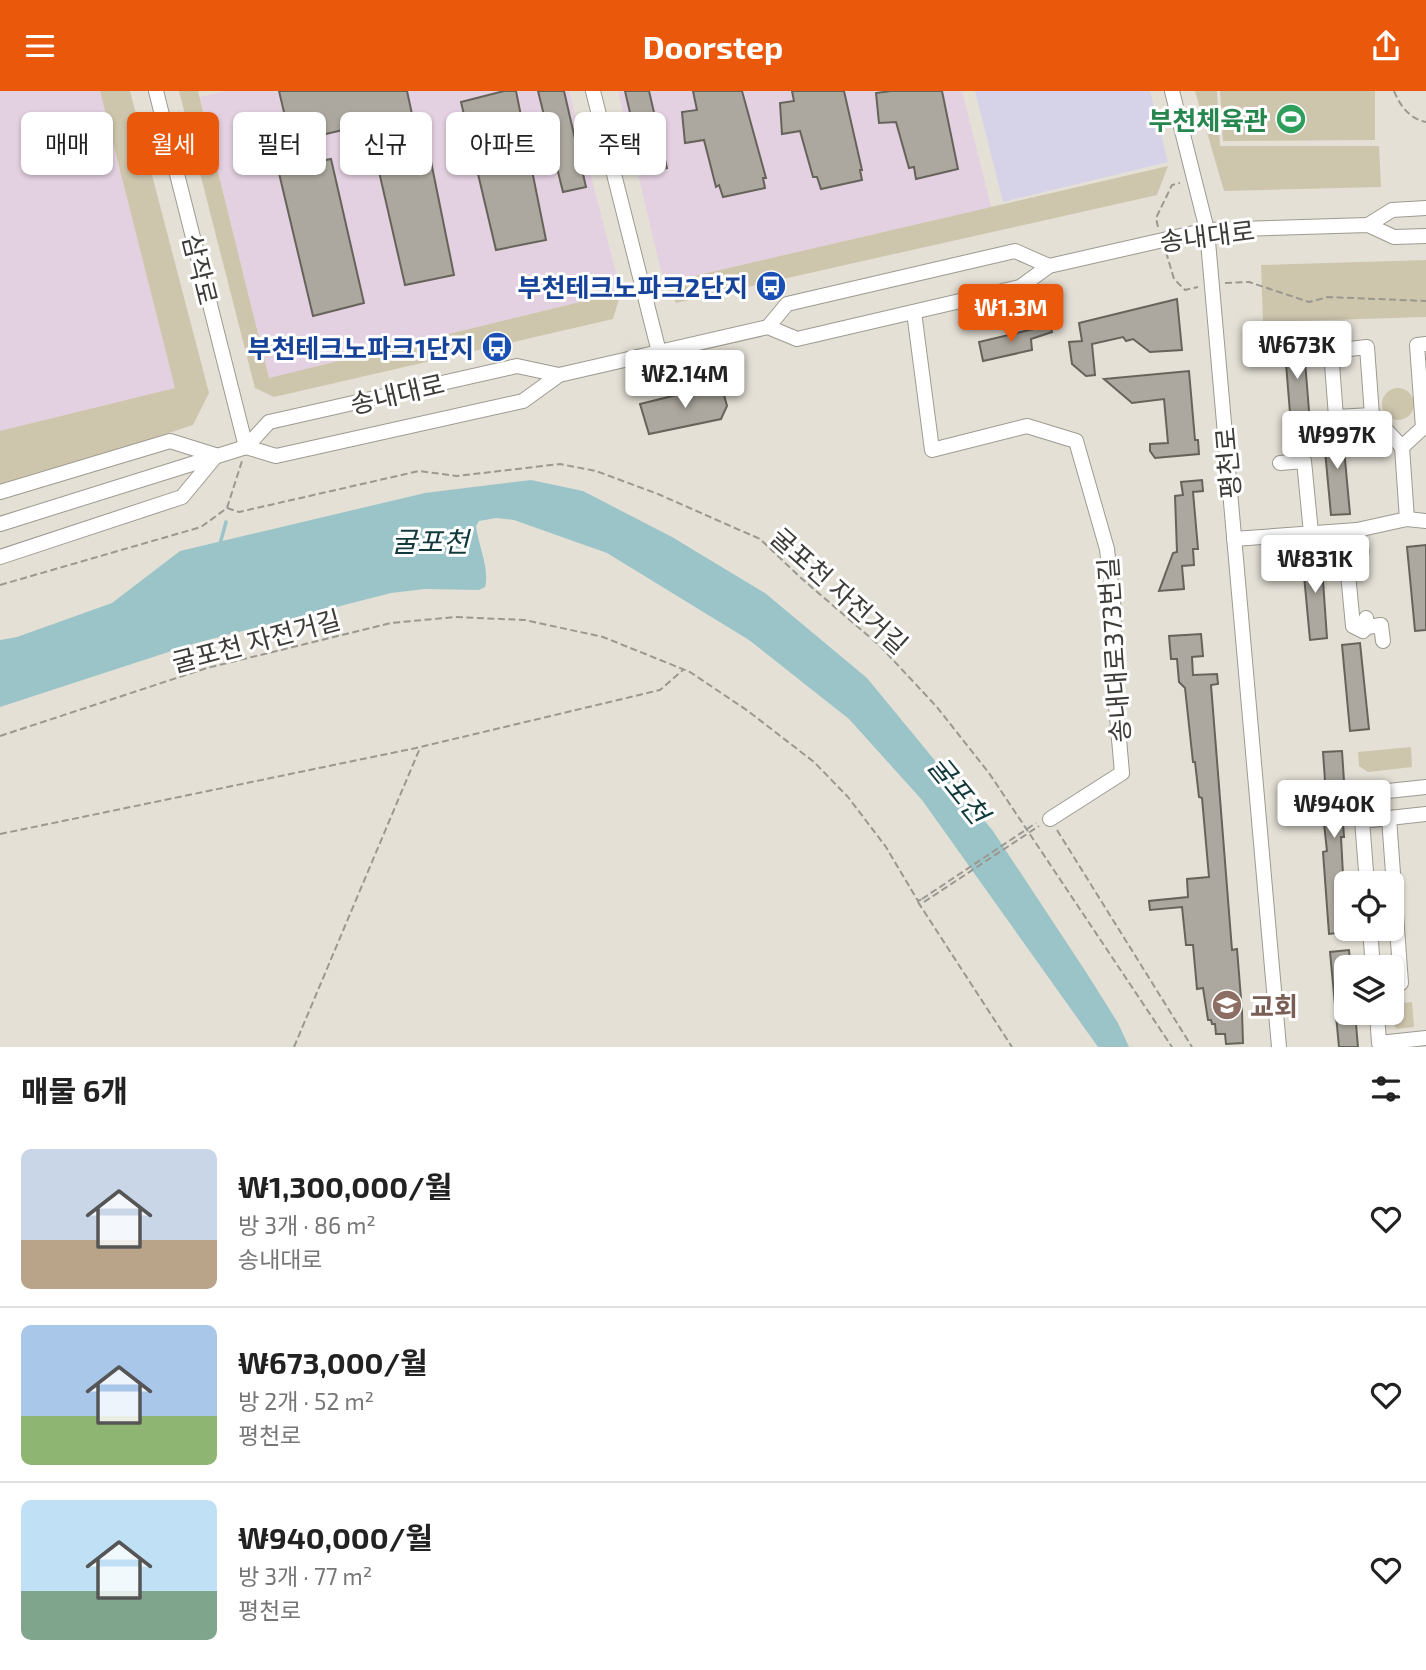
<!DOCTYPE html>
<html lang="ko">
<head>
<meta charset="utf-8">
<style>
	body { margin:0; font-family:"Exo 2","Noto Sans KR",sans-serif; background:#f6f6f6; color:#222; height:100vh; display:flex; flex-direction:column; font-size:26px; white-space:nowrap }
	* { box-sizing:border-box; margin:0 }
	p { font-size:23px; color:#767676 }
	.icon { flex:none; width:38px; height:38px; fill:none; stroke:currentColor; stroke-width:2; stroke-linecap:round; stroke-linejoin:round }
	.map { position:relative; height:956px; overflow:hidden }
	.details { display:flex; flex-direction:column; background:#fff; flex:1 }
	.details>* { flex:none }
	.hud { position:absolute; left:21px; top:21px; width:700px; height:63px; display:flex; gap:14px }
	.buttons { position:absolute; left:1334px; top:780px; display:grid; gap:14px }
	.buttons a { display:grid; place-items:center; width:70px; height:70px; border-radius:10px; background:#fff; box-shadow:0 2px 5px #0004; font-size:35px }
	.price { position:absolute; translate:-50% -60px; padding:0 16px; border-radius:7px; background:#fff; color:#222; font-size:23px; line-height:46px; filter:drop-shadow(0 2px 4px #0008) }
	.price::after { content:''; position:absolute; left:50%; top:42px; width:21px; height:16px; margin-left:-10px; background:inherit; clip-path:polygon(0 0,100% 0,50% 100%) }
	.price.selected { background:#ea580c; color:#fff }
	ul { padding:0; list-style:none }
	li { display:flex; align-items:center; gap:21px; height:175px; padding:0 21px }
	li+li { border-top:2px solid #e0e0e0 }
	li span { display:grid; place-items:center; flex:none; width:196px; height:140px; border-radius:10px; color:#555 }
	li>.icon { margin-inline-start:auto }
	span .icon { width:84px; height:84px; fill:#fffc; stroke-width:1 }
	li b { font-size:30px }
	h2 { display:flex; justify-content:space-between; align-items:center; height:84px; padding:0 21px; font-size:30px }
	.chip { padding:0 24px; border-radius:10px; background:#fff; box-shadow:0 2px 5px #0004; font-size:24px; line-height:63px }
	.chip.selected { background:#ea580c; color:#fff }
	header { display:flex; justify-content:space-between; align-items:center; height:91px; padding:0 21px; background:#ea580c; color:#fff; font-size:32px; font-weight:700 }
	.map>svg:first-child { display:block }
	.commercial { fill:#d6d3e9 }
	.industrial { fill:#e3d0e0 }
	.green { fill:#cec5ad }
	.water { fill:#9bc4c8 }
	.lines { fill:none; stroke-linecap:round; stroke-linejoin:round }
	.stream { stroke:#9bc4c8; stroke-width:3.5 }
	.building { fill:#aca89f; stroke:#66635b; stroke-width:2 }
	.minor-casing { stroke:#9d9a90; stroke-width:16 }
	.path { stroke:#9a9890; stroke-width:2; stroke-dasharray:7 3.5; stroke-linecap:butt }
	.minor { stroke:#fff; stroke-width:14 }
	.path-bridge { stroke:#9a9890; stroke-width:2; stroke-dasharray:7 3.5; stroke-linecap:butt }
	.labels { text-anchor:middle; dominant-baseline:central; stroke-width:6; stroke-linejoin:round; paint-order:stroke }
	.leisure-label { font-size:26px; font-weight:bold; fill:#27864d; stroke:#fff; text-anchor:end }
	.street-label { font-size:26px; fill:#3d3c38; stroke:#fff }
	.transit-label { font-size:26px; font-weight:bold; fill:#164399; stroke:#fff; text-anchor:end }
	.education-label { font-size:26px; font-weight:bold; fill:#785e54; stroke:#fff; text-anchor:start }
	.water-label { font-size:28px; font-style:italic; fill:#123a3d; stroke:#fff }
</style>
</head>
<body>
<header><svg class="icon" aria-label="menu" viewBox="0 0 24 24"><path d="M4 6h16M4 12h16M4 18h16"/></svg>Doorstep<svg class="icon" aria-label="share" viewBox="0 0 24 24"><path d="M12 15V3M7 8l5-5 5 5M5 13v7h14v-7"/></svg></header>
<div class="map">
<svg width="1426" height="956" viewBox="0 0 1426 956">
	<rect width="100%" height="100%" fill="#e4e0d6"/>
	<polygon class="commercial" points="975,0 1150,0 1168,71 1003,111"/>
	<g class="industrial">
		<polygon points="0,0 100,0 175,297 0,340"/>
		<polygon points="226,0 569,0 621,201 269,287 200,6"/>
		<polygon points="618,0 962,0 991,116 664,192"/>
	</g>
	<g class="green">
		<polygon points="100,0 130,0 209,302 193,334 0,397 0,340 175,297"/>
		<polygon points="179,0 198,0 269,287 621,201 613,228 274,306 255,297"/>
		<polygon points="1195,0 1217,0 1220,55 1379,55 1381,96 1224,100"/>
		<polygon points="1220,0 1375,0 1375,49 1223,50"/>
		<polygon points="1168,75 1157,104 676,212 664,192"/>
		<polygon points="1426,169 1426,226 1263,231 1261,174"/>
		<circle cx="1398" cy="313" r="16"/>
		<polygon points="1411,656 1412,676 1368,681 1359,675 1358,661"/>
		<polygon points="1412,911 1414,936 1397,938 1392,932 1391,913"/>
	</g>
	<path class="water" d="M531 389 583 400 672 446 765 502 867 587 993 740 1086 881 1118 932 1129 956H1098L922 709 849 628 749 549 607 462 514 429 496 427 479 430 476 435C478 453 490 479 485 496L479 499 425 498 391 502 196 552 0 616V549L17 546 112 512 180 460 425 402Z"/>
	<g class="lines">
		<polyline class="stream" points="220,453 226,431"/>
	</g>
	<g class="building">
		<polygon points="279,0 407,0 412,23 291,51"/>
		<polygon points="504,0 516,0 546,149 496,159 461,11"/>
		<polygon points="538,0 564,0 586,96 563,101"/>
		<polygon points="625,0 649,0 667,77 644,83"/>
		<polygon points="693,0 742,0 766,87 763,87 765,97 723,106 719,94 716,96 704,49 685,52 682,21 697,19"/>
		<polygon points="792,0 844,0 862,79 860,79 862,89 821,98 817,86 813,86 800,40 782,43 780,12 794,10"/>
		<polygon points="891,0 942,0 958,78 916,88 914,76 909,77 896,31 879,32 876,2"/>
		<polygon points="424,36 454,184 405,194 372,50"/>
		<polygon points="331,68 364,212 313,225 278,78"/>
		<polygon points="1177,208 1182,259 1150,261 1133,248 1126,250 1123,246 1092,253 1095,284 1086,285 1072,273 1069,251 1082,250 1079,232"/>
		<polygon points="1050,234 1052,241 1031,248 1032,259 983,270 979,251"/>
		<polygon points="1303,246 1310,332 1291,334 1284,248"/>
		<polygon points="1189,280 1195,349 1198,349 1199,363 1155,367 1150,360 1150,353 1168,352 1164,308 1132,312 1104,288"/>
		<polygon points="721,293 727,315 721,328 649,343 640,313"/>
		<polygon points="1342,336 1350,423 1331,424 1323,338"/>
		<polygon points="1202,389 1203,400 1193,401 1198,458 1193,458 1194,474 1182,475 1184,498 1159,500 1173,462 1177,461 1175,405 1183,404 1181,391"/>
		<polygon points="1426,454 1426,539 1415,540 1407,456"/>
		<polygon points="1321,461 1327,547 1310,549 1302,463"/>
		<polygon points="1201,543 1203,565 1192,566 1193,584 1217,583 1218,593 1211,594 1232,859 1237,858 1242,920 1243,952 1226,953 1225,943 1216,943 1215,933 1212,933 1211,929 1208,929 1203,897 1197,898 1193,854 1186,854 1182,816 1150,819 1149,810 1188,806 1187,788 1209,786 1202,707 1199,706 1195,671 1193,671 1185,597 1179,591 1177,568 1171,568 1169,545"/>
		<polygon points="1360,552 1369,638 1350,640 1342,554"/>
		<polygon points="1342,660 1345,705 1341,705 1344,746 1341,746 1346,841 1329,843 1323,761 1327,760 1321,705 1326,704 1323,661"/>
		<polygon points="1349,859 1351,877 1346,877 1346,922 1355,922 1358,956 1339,956 1330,861"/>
	</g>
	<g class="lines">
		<g class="minor-casing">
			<g id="minor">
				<polyline points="156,0 246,356"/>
				<polyline points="593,0 659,261"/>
				<polyline points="1172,0 1207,139 1279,956"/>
				<polyline points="1368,134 1392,119 1426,117"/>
				<polyline points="914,221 932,359 1027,335 1076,350 1107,458 1114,520 1113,580 1122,682 1050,728"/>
				<polyline points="768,236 787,213 1015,160 1049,175"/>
				<polyline points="1372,324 1367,256 1331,260 1336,326 1372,324 1402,356"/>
				<polyline points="1423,337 1417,254 1426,253"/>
				<polyline points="246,356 276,365 523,310 559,284 768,236 797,248 1020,196 1049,175 1207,139 1368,134 1394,146 1426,145"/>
				<polyline points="1280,372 1304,370 1311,442"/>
				<polyline points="0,401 170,350 215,364"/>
				<polyline points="1407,428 1402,356 1426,334"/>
				<polyline points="0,433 246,356 269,331 517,275 559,284"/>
				<polyline points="1357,439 1362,461 1358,467 1347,472 1353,535 1363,540 1367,536 1366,527"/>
				<polyline points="1234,448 1357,439 1407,428 1426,430"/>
				<polyline points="0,466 182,406 215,366"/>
				<polyline points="1367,536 1381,534 1383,550"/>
				<polyline points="1389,727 1401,892 1391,893"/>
				<polyline points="1362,730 1426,723"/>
				<polyline points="1367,793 1360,703 1426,696"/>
				<polyline points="1370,838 1373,877"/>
				<polyline points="1377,922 1379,952 1426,947"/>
			</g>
		</g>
		<g class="path">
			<path d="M1394 0C1400 15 1410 28 1426 31"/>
			<polyline points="1158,136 1156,127 1172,94 1180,92"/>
			<polyline points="1166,161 1174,188 1185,199 1198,196"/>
			<polyline points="1225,192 1249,191 1309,211 1328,206 1426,210"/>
			<polyline points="227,417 239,421 419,380 457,385 560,373 596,380 658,403 760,448 801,487 880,555 936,615 989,682 1172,956"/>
			<polyline points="0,494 201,436 227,417 242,370"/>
			<polyline points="0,645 207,577 391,532 455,526 525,529 603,546 690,581 748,620 814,671 848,706 886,756 918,810 922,808"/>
			<polyline points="1057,739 1192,956"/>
			<polyline points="0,743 416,657 660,599 683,579"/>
			<polyline points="918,811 1012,956"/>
			<polyline points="294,956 420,657"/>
		</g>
		<use href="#minor" class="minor"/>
		<g class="path-bridge">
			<polyline points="922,808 1036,732"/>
			<polyline points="924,811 1039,735"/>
		</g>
	</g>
	<defs>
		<g id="stadium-disc" transform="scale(1.575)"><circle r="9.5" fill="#2e9e5b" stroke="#fff"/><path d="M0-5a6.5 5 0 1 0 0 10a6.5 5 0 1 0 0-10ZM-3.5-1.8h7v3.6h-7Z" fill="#fff"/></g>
		<g id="bus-disc" transform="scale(1.575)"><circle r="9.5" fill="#1a4fb4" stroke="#fff"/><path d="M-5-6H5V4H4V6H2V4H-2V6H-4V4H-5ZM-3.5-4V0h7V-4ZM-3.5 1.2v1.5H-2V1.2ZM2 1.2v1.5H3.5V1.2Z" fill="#fff"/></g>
		<g id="school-disc" transform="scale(1.575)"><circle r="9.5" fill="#8d6e63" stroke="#fff"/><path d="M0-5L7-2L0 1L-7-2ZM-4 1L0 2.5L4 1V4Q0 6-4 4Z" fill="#fff"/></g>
	</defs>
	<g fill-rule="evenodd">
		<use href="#stadium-disc" x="1291" y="28"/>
		<use href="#bus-disc" x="771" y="195"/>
		<use href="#bus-disc" x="497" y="256"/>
		<use href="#school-disc" x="1227" y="914"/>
	</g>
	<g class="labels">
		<g class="leisure-label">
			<text x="1268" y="28">부천체육관</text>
		</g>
		<g class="street-label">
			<text transform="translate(1207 144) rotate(-7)">송내대로</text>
			<text transform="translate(201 178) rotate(76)">삼작로</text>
			<text transform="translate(397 302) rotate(-13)">송내대로</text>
			<text transform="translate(1227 372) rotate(-95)">평천로</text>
			<text transform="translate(840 499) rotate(42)">굴포천 자전거길</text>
			<text transform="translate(256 549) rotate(-15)">굴포천 자전거길</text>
			<text transform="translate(1113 559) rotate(-94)">송내대로373번길</text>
		</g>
		<g class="transit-label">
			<text x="748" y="195">부천테크노파크2단지</text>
			<text x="474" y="256">부천테크노파크1단지</text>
		</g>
		<g class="education-label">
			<text x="1250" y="914">교회</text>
		</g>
		<g class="water-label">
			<text x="430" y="450">굴포천</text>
			<text transform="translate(959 698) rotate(51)">굴포천</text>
		</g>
	</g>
</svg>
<div class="buttons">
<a><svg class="icon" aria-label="locate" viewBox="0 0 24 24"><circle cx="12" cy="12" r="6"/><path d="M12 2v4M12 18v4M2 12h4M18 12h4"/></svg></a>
<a><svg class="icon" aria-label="layers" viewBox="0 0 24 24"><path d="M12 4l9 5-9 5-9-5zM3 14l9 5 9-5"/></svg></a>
</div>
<b class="price selected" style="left:1011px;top:253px">₩1.3M</b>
<b class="price" style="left:1297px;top:290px">₩673K</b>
<b class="price" style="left:685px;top:319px">₩2.14M</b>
<b class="price" style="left:1337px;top:380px">₩997K</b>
<b class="price" style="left:1315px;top:504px">₩831K</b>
<b class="price" style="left:1334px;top:749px">₩940K</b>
<div class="hud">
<a class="chip">매매</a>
<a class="chip selected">월세</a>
<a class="chip">필터</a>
<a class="chip">신규</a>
<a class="chip">아파트</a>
<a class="chip">주택</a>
</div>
</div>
<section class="details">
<h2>매물 6개<svg class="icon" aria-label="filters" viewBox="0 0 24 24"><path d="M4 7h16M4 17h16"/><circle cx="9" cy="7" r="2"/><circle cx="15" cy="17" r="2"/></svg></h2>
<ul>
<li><span style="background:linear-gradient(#c9d6e8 65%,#b9a48a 0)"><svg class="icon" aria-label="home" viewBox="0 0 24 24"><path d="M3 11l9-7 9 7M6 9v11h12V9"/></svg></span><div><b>₩1,300,000/월</b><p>방 3개 · 86 m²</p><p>송내대로</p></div><svg class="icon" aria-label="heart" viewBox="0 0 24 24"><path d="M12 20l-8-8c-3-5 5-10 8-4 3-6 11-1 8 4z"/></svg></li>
<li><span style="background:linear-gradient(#a9c7e8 65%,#8fb573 0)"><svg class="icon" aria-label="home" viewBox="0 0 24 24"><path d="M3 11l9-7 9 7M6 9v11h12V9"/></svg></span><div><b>₩673,000/월</b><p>방 2개 · 52 m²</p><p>평천로</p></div><svg class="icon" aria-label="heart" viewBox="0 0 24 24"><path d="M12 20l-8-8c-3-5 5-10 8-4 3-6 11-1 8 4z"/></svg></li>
<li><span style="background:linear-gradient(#bfe0f5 65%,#7fa58c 0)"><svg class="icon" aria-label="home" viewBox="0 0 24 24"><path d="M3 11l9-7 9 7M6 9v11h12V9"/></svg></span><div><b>₩940,000/월</b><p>방 3개 · 77 m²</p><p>평천로</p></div><svg class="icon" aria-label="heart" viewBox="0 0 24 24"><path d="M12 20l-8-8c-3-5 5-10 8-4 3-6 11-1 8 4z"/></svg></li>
</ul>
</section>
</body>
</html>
